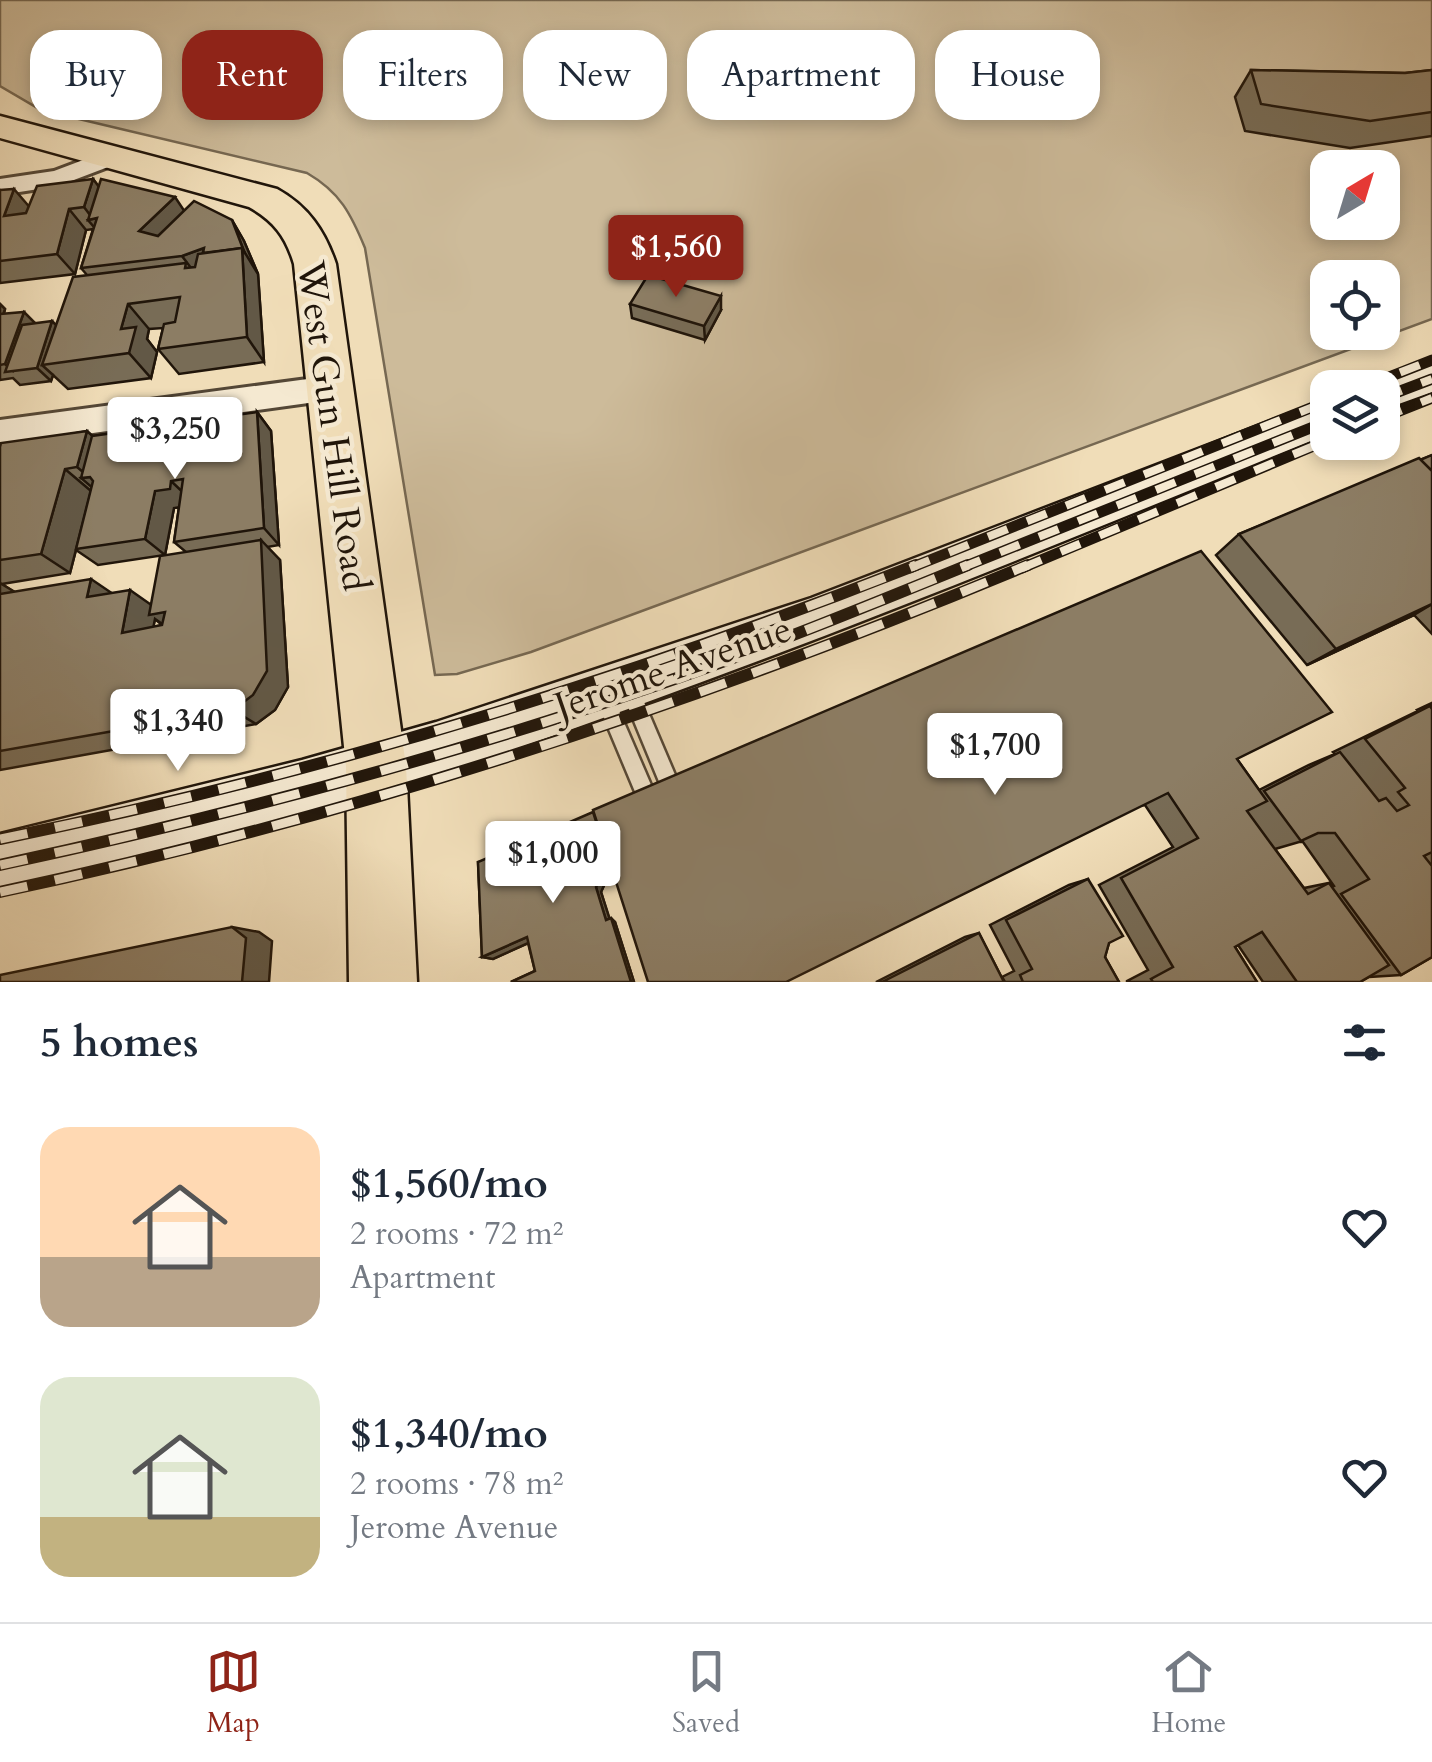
<!DOCTYPE html>
<html lang="en">
<head>
<meta charset="utf-8">
<style>
	body { margin:0; font-family:Cardo,serif; background:#f2f2f3; color:#1f2937; height:100vh; display:flex; flex-direction:column; font-size:38px; white-space:nowrap }
	* { box-sizing:border-box; margin:0 }
	p { font-size:32px; color:#747a83 }
	.icon { flex:none; width:55px; height:55px; fill:none; stroke:currentColor; stroke-width:2; stroke-linecap:round; stroke-linejoin:round }
	.map { position:relative; height:982px; overflow:hidden }
	.side { display:flex; flex-direction:column; background:#fff; flex:1 }
	.side>* { flex:none }
	.hud { position:absolute; left:30px; top:30px; width:1372px; height:90px; display:flex; gap:20px }
	.needle { width:65px; rotate:38deg }
	.controls { position:absolute; left:1310px; top:150px; display:grid; gap:20px }
	.controls a { display:grid; place-items:center; width:90px; height:90px; border-radius:20px; background:#fff; box-shadow:0 5px 15px #0003; font-size:50px }
	.price { position:absolute; translate:-50% -85px; padding:0 22px; border-radius:10px; background:#fff; color:#222; font-size:32px; line-height:65px; filter:drop-shadow(0 2px 5px #0008) }
	.price::after { content:''; position:absolute; left:50%; top:60px; width:30px; height:22px; margin-left:-15px; background:inherit; clip-path:polygon(0 0,100% 0,50% 100%) }
	.price.on { background:#8f2418; color:#fff }
	ul { padding:0; list-style:none }
	li { display:flex; align-items:center; gap:30px; height:250px; padding:0 40px }
	li span { display:grid; place-items:center; flex:none; width:280px; height:200px; border-radius:30px; color:#555 }
	li>.icon { margin-inline-start:auto }
	span .icon { width:120px; height:120px; fill:#fffc; stroke-width:1 }
	li b { font-size:42px }
	h2 { display:flex; justify-content:space-between; align-items:center; height:120px; padding:0 40px; font-size:42px }
	.pill { padding:0 35px; border-radius:30px; background:#fff; box-shadow:0 5px 15px #0003; font-size:35px; line-height:90px }
	.pill.on { background:#8f2418; color:#fff }
	.tab-bar { display:flex; justify-content:space-around; align-items:center; height:140px; border-top:2px solid #e0e1e3; background:#fff; font-size:28px; color:#747a83 }
	.tab-bar a { display:grid; justify-items:center; gap:5px }
	.tab-bar .on { color:#8f2418 }
	.map>svg:first-child { display:block }
	.green { fill:#cdbb9a; stroke:#766852; stroke-width:2.5; fill-rule:evenodd }
	.lines { fill:none; stroke-linecap:round; stroke-linejoin:round }
	.service-casing { stroke:#544736; stroke-width:5 }
	.minor-casing { stroke:#544736; stroke-width:6 }
	.secondary-casing { stroke:#20150a; stroke-width:5 }
	.primary-casing { stroke:#20150a; stroke-width:5 }
	.service { fill:#f5e9d1; fill-rule:evenodd }
	.minor { fill:#f5e9d1; fill-rule:evenodd }
	.secondary { fill:#f5e9d1; fill-rule:evenodd }
	.primary { fill:#f0ddb8; fill-rule:evenodd }
	.rail-far1-casing { stroke:#20150a; stroke-width:11 }
	.rail-casing { stroke:#20150a; stroke-width:12 }
	.rail-far1 { stroke:#f5e9d1; stroke-width:8; stroke-dasharray:21; stroke-linecap:butt }
	.rail { stroke:#f5e9d1; stroke-width:9; stroke-dasharray:28; stroke-linecap:butt }
	.wall { fill:#786c56; stroke:#20150a; stroke-width:2.5; fill-rule:evenodd }
	.shaded-wall { fill:#625846; stroke:#20150a; stroke-width:2.5 }
	.building { fill:#8c7d64; stroke:#20150a; stroke-width:2.5 }
	.labels { text-anchor:middle; dominant-baseline:central; stroke-width:9; stroke-linejoin:round; paint-order:stroke }
	.street-label { font-size:38px; fill:#20150a; stroke:#f5e9d1 }
</style>
</head>
<body>
<div class="map">
<svg width="1432" height="982" viewBox="0 0 1432 982">
	<rect width="100%" height="100%" fill="#f0ddb8"/>
	<filter id="stains"><feTurbulence type="fractalNoise" baseFrequency=".002" numOctaves="4"/><feColorMatrix values="0 0 0 0 .2 0 0 0 0 .09 0 0 0 0 .02 0 0 0 .5 -.17"/></filter>
	<radialGradient id="worn" r=".72"><stop offset=".6" stop-color="#630" stop-opacity="0"/><stop offset="1" stop-color="#630" stop-opacity=".3"/></radialGradient>
	<path class="green" d="M0 0H1432V319L531 652 457 674 435 675 365 248C351 214 340 192 307 173L41 110 0 86ZM1328 168H1382V222H1328ZM1328 278H1382V332H1328Z"/>
	<g class="lines">
		<g class="service-casing">
			<g id="service">
				<polygon points="629,679 635,681 681,789 679,796 672,798 665,796 620,687 623,681"/>
				<polygon points="604,688 610,690 657,799 655,806 648,808 641,806 595,696 598,690"/>
			</g>
		</g>
		<g class="minor-casing">
			<g id="minor">
				<polygon points="107,151 119,159 116,164 58,186 0,195 0,179 54,171"/>
				<polygon points="330,376 341,380 345,388 341,396 330,400 0,446 0,420"/>
			</g>
		</g>
		<g class="secondary-casing">
			<g id="secondary">
				<polygon points="1432,359 1432,392 1382,410 1382,388 1365,388 1367,382"/>
				<path d="M1328 399V434C1033 554 740 675 438 775 295 823 146 855 0 892V834L302 760 436 722 811 598Z"/>
			</g>
		</g>
		<g class="primary-casing">
			<path id="primary" d="M0 116 277 189C308 206 325 231 336 264L406 766 417 982H349L346 766 294 264C286 237 274 221 249 207L0 138Z"/>
		</g>
		<use href="#service" class="service"/>
		<use href="#minor" class="minor"/>
		<use href="#secondary" class="secondary"/>
		<use href="#primary" class="primary"/>
		<g class="rail-far1-casing">
			<g id="rail-far1">
				<polyline points="1361,388 1432,360"/>
				<polyline points="1382,398 1432,379"/>
				<polyline points="1382,418 1432,398"/>
				<polyline points="910,568 1328,401"/>
				<polyline points="961,568 1328,421"/>
				<polyline points="1022,568 1328,440"/>
			</g>
		</g>
		<g class="rail-casing">
			<g id="rail">
				<path d="M0 839C314 775 618 683 916 565"/>
				<path d="M0 865C222 817 442 759 657 685 762 649 865 607 968 565"/>
				<path d="M0 892C353 817 695 704 1028 565"/>
			</g>
		</g>
		<use href="#rail-far1" class="rail-far1"/>
		<use href="#rail" class="rail"/>
	</g>
	<g class="wall">
		<polygon points="1251,70 1405,73 1432,70 1432,136 1350,148 1245,131 1235,97"/>
		<polygon points="93,179 99,187 184,211 232,220 244,241 258,274 264,362 179,374 158,349 163,328 149,329 147,339 157,352 151,378 68,389 53,375 51,381 20,385 13,378 0,380 0,304 5,309 4,314 35,323 56,325 87,275 81,268 93,229 86,230 75,274 0,283 0,190 29,206"/>
		<polygon points="630,304 721,310 705,340 632,318"/>
		<path d="M257 412 271 431 279 545 267 547 280 560 288 687 275 710 256 724 0 770V447L87 431 92 436 156 427 173 445 172 455 182 454ZM179 507 174 542 186 552 151 605 111 593 14 592 2 584 70 573 76 550 98 565 165 555 174 508ZM155 619 162 625 153 627Z"/>
		<polygon points="1432,455 1432,634 1414,615 1307,665 1216,555 1239,534"/>
		<path d="M1432 703V957L1401 975 1369 977 1360 982H1263L1238 945 1235 947 1257 982H1127V981L1148 970 1099 885 1173 847 1145 805 614 877 606 881 601 892 609 918 615 922 634 982H511L535 971 528 943 493 959 482 957 478 862 1237 759 1259 790 1309 765 1335 754 1333 752 1418 711 1417 710ZM1299 842H1303L1334 886 1332 887 1329 883 1304 888 1275 849Z"/>
		<polygon points="1088,879 1109,943 1105,957 1119,982 1005,982 1002,977 1014,971 990,925 1069,885"/>
		<polygon points="979,933 1004,982 876,982 965,937"/>
	</g>
	<g class="shaded-wall">
		<polygon points="93,179 109,200 105,240 88,220 93,219 84,207"/>
		<polygon points="14,189 32,210 23,236 4,216"/>
		<polygon points="175,197 189,218 155,252 139,231"/>
		<polygon points="69,209 86,230 75,274 57,254"/>
		<polygon points="232,220 244,241 258,274 245,254"/>
		<polygon points="204,248 197,276 182,256"/>
		<polygon points="242,248 258,274 264,362 247,337"/>
		<polygon points="721,296 721,310 705,340 704,326"/>
		<polygon points="0,304 5,309 0,324"/>
		<polygon points="128,304 149,329 147,339 157,352 151,378 129,353 121,329"/>
		<polygon points="24,312 37,325 13,371 5,364"/>
		<polygon points="52,321 66,335 42,365 53,375 51,381 37,368"/>
		<polygon points="257,412 271,431 279,545 264,528"/>
		<polygon points="156,427 173,445 170,476 152,458"/>
		<polygon points="87,431 112,454 102,496 81,478 89,477 77,467"/>
		<polygon points="65,469 91,491 70,573 41,554"/>
		<polygon points="171,481 189,498 188,506 174,508 165,555 145,539 155,491"/>
		<polygon points="261,540 280,560 288,687 275,710 256,724 233,710"/>
		<polygon points="91,579 119,598 87,597"/>
		<polygon points="0,583 30,601 0,598"/>
		<polygon points="130,590 157,609 165,612 175,633 155,619 149,650 122,633"/>
		<polygon points="1432,604 1414,615 1307,665 1336,649"/>
		<polygon points="613,870 617,876 606,881 601,892 611,923 606,920 596,887 601,876"/>
		<polygon points="611,918 615,922 634,982 631,982"/>
		<polygon points="232,927 259,932 272,941 269,982 242,982"/>
		<polygon points="527,937 535,940 493,959 482,957"/>
	</g>
	<g class="building">
		<polygon points="1251,70 1405,73 1432,70 1432,112 1370,121 1261,104"/>
		<polygon points="93,179 84,207 69,209 57,254 0,261 0,190 14,189 4,216 26,213 37,186"/>
		<polygon points="101,179 175,197 139,231 158,236 194,201 232,220 245,254 242,248 203,253 204,248 182,256 81,268 97,218 88,220"/>
		<polygon points="242,248 247,337 158,349 164,324 175,322 180,297 128,304 121,329 136,327 129,353 42,365 73,277 186,263 185,268 195,267 198,254"/>
		<polygon points="648,275 721,296 704,326 630,304"/>
		<polygon points="24,312 5,364 0,365 0,314"/>
		<polygon points="52,321 37,368 5,372 22,325"/>
		<polygon points="257,412 264,528 174,542 183,479 171,481 170,489 155,491 145,539 76,549 93,481 90,477 81,478 92,436 156,427 152,458 182,454 192,421"/>
		<polygon points="87,431 77,467 65,469 41,554 0,560 0,447 1,443"/>
		<polygon points="1432,455 1432,471 1420,460"/>
		<polygon points="1419,458 1432,471 1432,604 1336,649 1239,534"/>
		<polygon points="261,540 267,671 253,695 233,710 0,751 0,594 91,579 87,597 130,590 122,633 162,625 165,612 149,615 160,556"/>
		<polygon points="1201,551 1332,712 1237,759 1267,801 1247,811 1308,894 1329,883 1389,965 1360,982 1297,982 1262,932 1235,947 1257,982 1153,982 1151,979 1173,967 1121,878 1198,838 1168,793 786,982 648,982 593,810"/>
		<polygon points="1430,706 1432,709 1432,852 1424,856 1432,866 1432,957 1401,975 1341,894 1369,879 1335,833 1318,833 1301,841 1264,791 1340,752 1379,801 1386,798 1397,811 1409,805 1398,792 1405,788 1365,739"/>
		<polygon points="593,812 612,870 601,876 596,887 606,920 611,918 631,982 511,982 535,971 527,937 482,957 478,862"/>
		<polygon points="1088,879 1123,936 1109,943 1105,957 1119,982 1023,982 1020,975 1032,969 1006,920"/>
		<polygon points="232,927 246,938 242,982 0,982 0,975"/>
		<polygon points="979,933 1004,982 882,982"/>
	</g>
	<g class="labels">
		<g class="street-label">
			<text transform="translate(333 426) rotate(82)">West Gun Hill Road</text>
			<text transform="translate(673 668) rotate(-19)">Jerome Avenue</text>
		</g>
	</g>
	<rect width="100%" height="100%" filter="url(#stains)"/>
	<rect width="100%" height="100%" fill="url(#worn)"/>
</svg>
<div class="controls">
<a><svg class="needle" viewBox="-14 -14 28 28"><path d="M0-13l5 13h-10z" fill="#e53935"/><path d="M0 13l5-13h-10z" fill="#747a83"/></svg></a>
<a><svg class="icon" aria-label="locate" viewBox="0 0 24 24"><circle cx="12" cy="12" r="6"/><path d="M12 2v4M12 18v4M2 12h4M18 12h4"/></svg></a>
<a><svg class="icon" aria-label="layers" viewBox="0 0 24 24"><path d="M12 4l9 5-9 5-9-5zM3 14l9 5 9-5"/></svg></a>
</div>
<b class="price on" style="left:676px;top:300px">$1,560</b>
<b class="price" style="left:175px;top:482px">$3,250</b>
<b class="price" style="left:178px;top:774px">$1,340</b>
<b class="price" style="left:995px;top:798px">$1,700</b>
<b class="price" style="left:553px;top:906px">$1,000</b>
<div class="hud">
<a class="pill">Buy</a>
<a class="pill on">Rent</a>
<a class="pill">Filters</a>
<a class="pill">New</a>
<a class="pill">Apartment</a>
<a class="pill">House</a>
</div>
</div>
<section class="side">
<h2>5 homes<svg class="icon" aria-label="filters" viewBox="0 0 24 24"><path d="M4 7h16M4 17h16"/><circle cx="9" cy="7" r="2"/><circle cx="15" cy="17" r="2"/></svg></h2>
<ul>
<li><span style="background:linear-gradient(#ffd9b3 65%,#b9a48a 0)"><svg class="icon" aria-label="home" viewBox="0 0 24 24"><path d="M3 11l9-7 9 7M6 9v11h12V9"/></svg></span><div><b>$1,560/mo</b><p>2 rooms · 72 m²</p><p>Apartment</p></div><svg class="icon" aria-label="heart" viewBox="0 0 24 24"><path d="M12 20l-8-8c-3-5 5-10 8-4 3-6 11-1 8 4z"/></svg></li>
<li><span style="background:linear-gradient(#dfe7d0 70%,#c2b280 0)"><svg class="icon" aria-label="home" viewBox="0 0 24 24"><path d="M3 11l9-7 9 7M6 9v11h12V9"/></svg></span><div><b>$1,340/mo</b><p>2 rooms · 78 m²</p><p>Jerome Avenue</p></div><svg class="icon" aria-label="heart" viewBox="0 0 24 24"><path d="M12 20l-8-8c-3-5 5-10 8-4 3-6 11-1 8 4z"/></svg></li>
</ul>
</section>
<nav class="tab-bar">
<a class="on"><svg class="icon" aria-label="map" viewBox="0 0 24 24"><path d="M3 6l6-2 6 2 6-2v14l-6 2-6-2-6 2zM9 4v14M15 6v14"/></svg>Map</a>
<a><svg class="icon" aria-label="saved" viewBox="0 0 24 24"><path d="M7 4h10v16l-5-4-5 4z"/></svg>Saved</a>
<a><svg class="icon" aria-label="home" viewBox="0 0 24 24"><path d="M3 11l9-7 9 7M6 9v11h12V9"/></svg>Home</a>
</nav>
</body>
</html>
